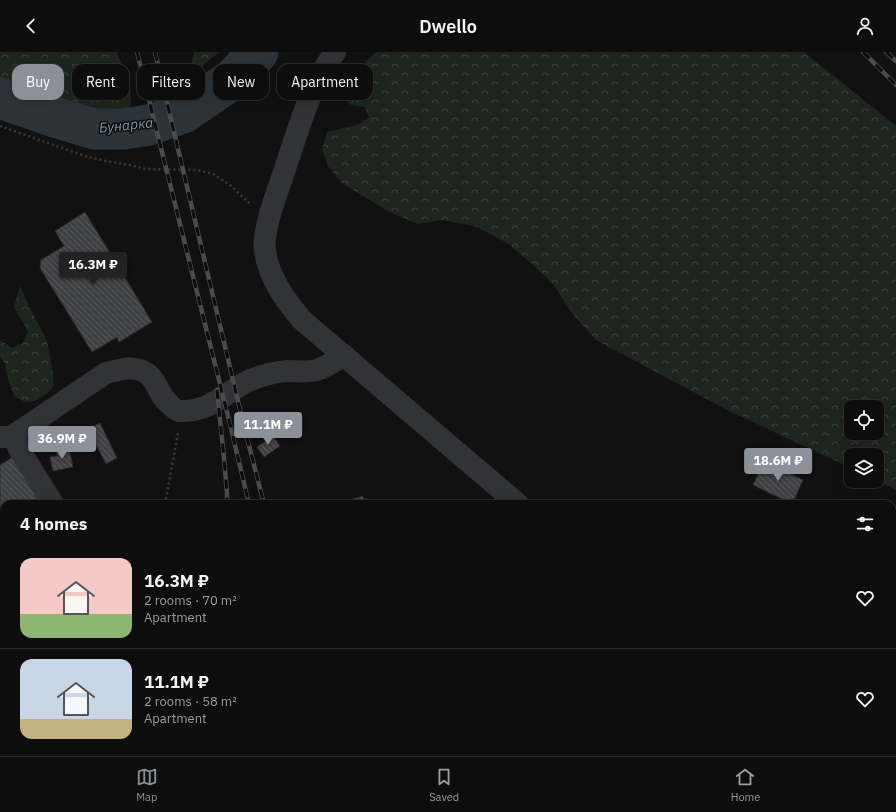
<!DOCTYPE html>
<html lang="en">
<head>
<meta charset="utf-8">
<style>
	body { margin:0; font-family:"IBM Plex Sans",sans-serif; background:#1b1b1c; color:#f1f3f6; height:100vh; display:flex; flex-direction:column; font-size:15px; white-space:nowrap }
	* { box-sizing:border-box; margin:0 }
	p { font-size:13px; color:#9a9c9e }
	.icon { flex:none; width:22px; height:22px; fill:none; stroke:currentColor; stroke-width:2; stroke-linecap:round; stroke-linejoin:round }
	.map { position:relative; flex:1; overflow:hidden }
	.details { position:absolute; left:0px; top:448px; width:896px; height:256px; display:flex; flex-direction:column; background:#0d0d0e; border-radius:12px 12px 0 0; box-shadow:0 4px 16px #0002,0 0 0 1px #2d2d2e }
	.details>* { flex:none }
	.top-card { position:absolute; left:12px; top:12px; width:400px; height:36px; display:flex; gap:8px }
	.controls { position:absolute; left:844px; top:348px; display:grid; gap:8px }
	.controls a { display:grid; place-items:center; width:40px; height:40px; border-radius:8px; background:#0d0d0e; box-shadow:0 4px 16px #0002,0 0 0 1px #2d2d2e; font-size:20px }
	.price { position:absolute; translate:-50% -34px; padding:0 9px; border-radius:4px; background:#8c9099; color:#fff; font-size:13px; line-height:26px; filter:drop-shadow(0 1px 2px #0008) }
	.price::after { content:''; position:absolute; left:50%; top:24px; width:12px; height:9px; margin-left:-6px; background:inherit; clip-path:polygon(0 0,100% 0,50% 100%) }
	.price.selected { background:#222; color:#fff }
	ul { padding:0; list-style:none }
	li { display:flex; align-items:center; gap:12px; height:100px; padding:0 20px }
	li+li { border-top:1px solid #2d2d2e }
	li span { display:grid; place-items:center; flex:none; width:112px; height:80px; border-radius:12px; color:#555 }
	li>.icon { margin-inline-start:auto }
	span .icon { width:48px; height:48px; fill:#fffc; stroke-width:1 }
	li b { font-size:17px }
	h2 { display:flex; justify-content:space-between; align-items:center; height:48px; padding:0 20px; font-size:17px }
	.tag { padding:0 14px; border-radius:12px; background:#0d0d0e; box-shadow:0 4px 16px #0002,0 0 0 1px #2d2d2e; font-size:14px; line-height:36px }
	.tag.selected { background:#8c9099; color:#fff }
	header { display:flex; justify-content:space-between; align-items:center; height:52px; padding:0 20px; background:#0d0d0e; font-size:18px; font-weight:600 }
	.dock { display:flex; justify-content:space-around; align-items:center; height:56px; border-top:1px solid #2d2d2e; background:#0d0d0e; font-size:11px; color:#9a9c9e }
	.dock a { display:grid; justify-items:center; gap:2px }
	.dock .selected { color:#8c9099 }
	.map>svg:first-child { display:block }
	.forest { fill:url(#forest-crowns); fill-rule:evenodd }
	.water { fill:#2c343a }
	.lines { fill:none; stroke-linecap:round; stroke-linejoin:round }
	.river { stroke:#2c343a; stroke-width:41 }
	.building { fill:url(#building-back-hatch); stroke:#2b2b2e }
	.path { stroke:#383a3e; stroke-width:2.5; stroke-dasharray:2 3; stroke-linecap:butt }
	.minor { stroke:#323337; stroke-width:22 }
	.rail-casing { stroke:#4a4b50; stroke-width:4.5 }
	.rail { stroke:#0c0c0d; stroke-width:3; stroke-dasharray:9; stroke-linecap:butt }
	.labels { text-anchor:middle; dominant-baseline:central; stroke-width:3; stroke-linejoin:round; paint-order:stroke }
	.water-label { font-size:14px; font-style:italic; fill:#7d96aa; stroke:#0c0c0d }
</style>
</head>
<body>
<header><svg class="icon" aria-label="back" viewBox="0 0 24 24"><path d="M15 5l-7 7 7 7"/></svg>Dwello<svg class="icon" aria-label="person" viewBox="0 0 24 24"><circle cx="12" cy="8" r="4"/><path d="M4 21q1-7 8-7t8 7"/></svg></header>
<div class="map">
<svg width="896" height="704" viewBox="0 0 896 704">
	<defs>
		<pattern id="forest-crowns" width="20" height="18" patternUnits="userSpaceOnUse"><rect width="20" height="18" fill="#1e251e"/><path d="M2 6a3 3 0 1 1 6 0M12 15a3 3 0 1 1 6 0" fill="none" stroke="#3c423c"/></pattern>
		<pattern id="building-back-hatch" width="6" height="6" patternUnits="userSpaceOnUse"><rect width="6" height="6" fill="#404145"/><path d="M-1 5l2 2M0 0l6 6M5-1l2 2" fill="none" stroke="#595a5d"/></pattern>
	</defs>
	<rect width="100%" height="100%" fill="#111112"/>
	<g class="forest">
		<polygon points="0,0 117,0 130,37 131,52 125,60 112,62 43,43 0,28"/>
		<polygon points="194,0 219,0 207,10 187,30"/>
		<path d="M376 0H804L896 74V438L877 428V403H851V416L729 359 596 288 571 260 554 233 533 213 509 192 475 174 441 168 418 172 389 160 342 131 328 114 322 97 327 80 357 73 369 66 365 55 351 53 341 44 364 11ZM851 355H877V381H851Z"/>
		<path d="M20 234 28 252 47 289 53 321 54 334C46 343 35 353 23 349 20 347 16 345 14 344L8 327 5 312 0 304V288L12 296 23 291 28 279 14 255Z"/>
		<polygon points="4,543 4,600 0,592 0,544"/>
	</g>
	<polygon class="water" points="0,623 4,626 4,700 31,700 31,704 0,704"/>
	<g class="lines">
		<polyline class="river" points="0,46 58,66 94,77 124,77 149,73 183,61 208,44 234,26 258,0"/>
	</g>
	<g class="building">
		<polygon points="85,160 152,270 119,290 117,285 92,300 40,216 41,208 64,194 55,179"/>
		<polygon points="100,371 117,406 106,412 88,377"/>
		<polygon points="273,384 280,394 264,405 257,395"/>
		<polygon points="69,396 73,415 53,419 50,405 57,404 56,398"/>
		<polygon points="16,403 47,452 4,452 4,538 3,539 0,535 0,413"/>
		<polygon points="764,409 803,428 792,452 753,433"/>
		<polygon points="363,444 365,452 335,452"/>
		<polygon points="895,483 896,484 896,509 892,507 892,490"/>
		<polygon points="896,512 896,544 892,542 892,522"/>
		<polygon points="892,615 896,617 896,627 893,626 892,629"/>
		<polygon points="680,700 729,700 733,704 683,704"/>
	</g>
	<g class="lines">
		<g class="path">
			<polyline points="0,74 85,104 106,109 130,113 146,117 198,118 213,122 230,133 250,152"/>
			<polyline points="165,452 178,381"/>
			<polyline points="64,704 66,700"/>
		</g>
		<g class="minor">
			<path d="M335 0C309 35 298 79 284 120 277 141 262 178 265 199 269 226 285 248 302 268L518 452"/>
			<polyline points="17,381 16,389 19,397 53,452"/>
			<path d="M0 385H9L17 381 106 321C120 317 138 312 150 324 155 329 159 339 163 345 167 350 173 357 179 359 180 359 185 359 185 359 210 359 228 339 248 329 260 324 274 320 287 319 298 319 306 321 317 318 327 315 335 309 344 303"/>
			<polyline points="795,700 799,704"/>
		</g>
		<g class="rail-casing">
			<g id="rail">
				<polyline points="137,0 229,368 249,452"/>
				<polyline points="155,0 242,366 264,452"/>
				<polyline points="863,0 896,33"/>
				<polyline points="886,0 896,9"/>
				<polyline points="217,338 224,406 227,441 227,452"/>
				<polyline points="307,700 308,704"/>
				<polyline points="325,700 326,704"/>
				<polyline points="192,704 193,700"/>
				<polyline points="208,704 209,700"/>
				<polyline points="262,704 262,700"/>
			</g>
		</g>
		<use href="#rail" class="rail"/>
	</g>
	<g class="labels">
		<g class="water-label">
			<text transform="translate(126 73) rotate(-6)">Бунарка</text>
		</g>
	</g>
</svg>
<div class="controls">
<a><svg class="icon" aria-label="locate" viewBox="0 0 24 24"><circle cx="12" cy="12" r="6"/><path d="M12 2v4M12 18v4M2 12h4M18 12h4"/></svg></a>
<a><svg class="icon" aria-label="layers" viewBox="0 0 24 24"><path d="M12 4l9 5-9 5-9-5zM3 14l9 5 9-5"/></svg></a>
</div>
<b class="price selected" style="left:93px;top:234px">16.3M ₽</b>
<b class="price" style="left:268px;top:394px">11.1M ₽</b>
<b class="price" style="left:62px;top:408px">36.9M ₽</b>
<b class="price" style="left:778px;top:430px">18.6M ₽</b>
<div class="top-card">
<a class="tag selected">Buy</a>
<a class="tag">Rent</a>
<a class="tag">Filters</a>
<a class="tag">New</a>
<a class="tag">Apartment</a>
</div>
<section class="details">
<h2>4 homes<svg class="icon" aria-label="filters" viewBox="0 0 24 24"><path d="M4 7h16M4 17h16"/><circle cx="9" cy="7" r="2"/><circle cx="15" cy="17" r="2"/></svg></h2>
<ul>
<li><span style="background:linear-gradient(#f6c9c9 70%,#8fb573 0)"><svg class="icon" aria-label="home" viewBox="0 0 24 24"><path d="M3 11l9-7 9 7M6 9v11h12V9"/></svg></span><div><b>16.3M ₽</b><p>2 rooms · 70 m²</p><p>Apartment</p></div><svg class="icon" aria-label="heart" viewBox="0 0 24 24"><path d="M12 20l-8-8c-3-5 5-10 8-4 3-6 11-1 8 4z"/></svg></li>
<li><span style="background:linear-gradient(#c9d6e8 75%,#c2b280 0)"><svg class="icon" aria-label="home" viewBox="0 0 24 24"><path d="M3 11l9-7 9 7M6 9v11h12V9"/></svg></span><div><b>11.1M ₽</b><p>2 rooms · 58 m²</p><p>Apartment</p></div><svg class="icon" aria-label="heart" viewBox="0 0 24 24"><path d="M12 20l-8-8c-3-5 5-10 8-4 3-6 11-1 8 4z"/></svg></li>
</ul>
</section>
</div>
<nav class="dock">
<a class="selected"><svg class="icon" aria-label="map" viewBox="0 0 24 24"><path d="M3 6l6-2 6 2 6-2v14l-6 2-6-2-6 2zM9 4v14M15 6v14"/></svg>Map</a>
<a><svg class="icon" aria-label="saved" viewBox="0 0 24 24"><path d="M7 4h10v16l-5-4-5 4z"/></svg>Saved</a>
<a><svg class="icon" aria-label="home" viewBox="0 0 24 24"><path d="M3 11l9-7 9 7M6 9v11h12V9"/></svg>Home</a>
</nav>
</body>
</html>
